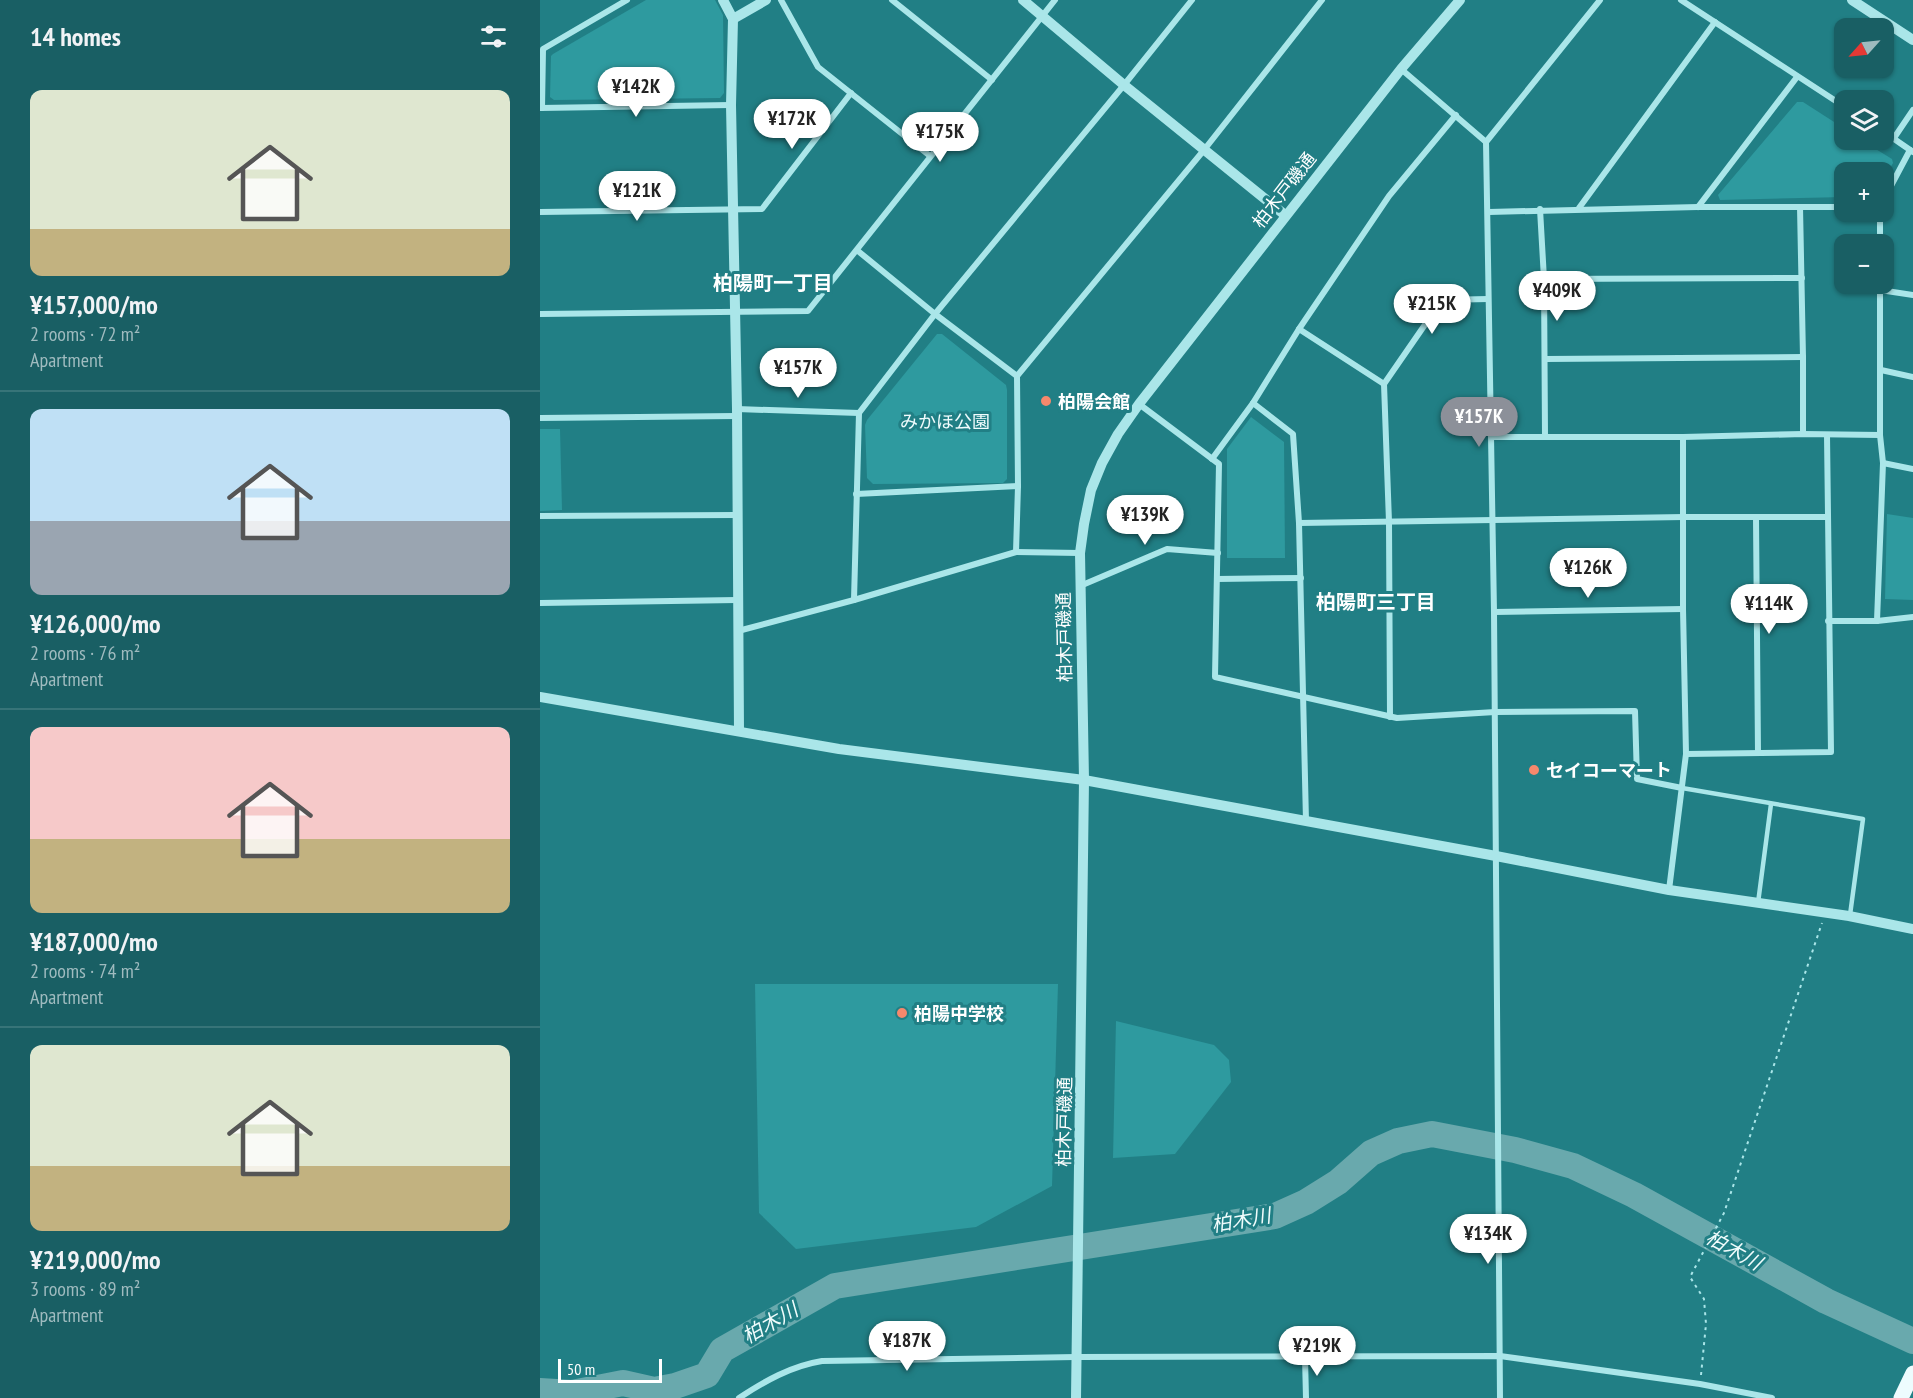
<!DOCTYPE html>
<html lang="en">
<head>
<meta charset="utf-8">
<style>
	body { margin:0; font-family:"PT Sans Narrow","Noto Sans JP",sans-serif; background:#22656a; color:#f1f3f6; height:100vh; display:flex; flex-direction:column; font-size:22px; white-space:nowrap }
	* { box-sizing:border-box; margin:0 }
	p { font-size:20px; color:#9fbbbf }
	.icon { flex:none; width:33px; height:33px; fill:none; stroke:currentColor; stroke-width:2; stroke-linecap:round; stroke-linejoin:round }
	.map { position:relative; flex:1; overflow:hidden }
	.sheet { display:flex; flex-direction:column; background:#195f64; width:540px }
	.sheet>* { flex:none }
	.needle { width:39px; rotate:243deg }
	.buttons { position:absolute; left:1294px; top:18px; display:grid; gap:12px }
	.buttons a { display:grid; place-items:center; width:60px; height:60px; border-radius:12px; background:#195f64; box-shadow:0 2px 4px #0004; font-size:30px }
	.scale { position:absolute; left:18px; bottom:15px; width:104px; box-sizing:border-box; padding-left:6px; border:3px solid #fff; border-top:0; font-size:16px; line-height:21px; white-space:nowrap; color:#fff; -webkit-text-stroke:4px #217f85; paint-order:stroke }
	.price { position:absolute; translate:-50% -51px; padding:0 14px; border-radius:21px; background:#fff; color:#222; font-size:20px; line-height:39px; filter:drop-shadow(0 2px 3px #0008) }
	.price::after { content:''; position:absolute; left:50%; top:36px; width:18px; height:14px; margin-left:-9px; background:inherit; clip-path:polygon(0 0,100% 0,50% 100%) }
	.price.current { background:#8c9099; color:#fff }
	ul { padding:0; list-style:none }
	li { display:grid; align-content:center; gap:12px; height:318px; padding:0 30px }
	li+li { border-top:2px solid #377478 }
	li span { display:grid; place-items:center; height:186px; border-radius:12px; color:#555 }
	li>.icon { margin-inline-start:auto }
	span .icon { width:108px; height:108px; fill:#fffc; stroke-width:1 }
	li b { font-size:26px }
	h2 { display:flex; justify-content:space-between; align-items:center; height:72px; padding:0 30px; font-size:26px }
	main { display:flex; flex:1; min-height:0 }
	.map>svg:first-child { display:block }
	.green { fill:#2e9a9f }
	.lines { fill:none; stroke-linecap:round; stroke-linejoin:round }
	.river { stroke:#69a9ad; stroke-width:26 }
	.path { stroke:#aae6e9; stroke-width:2; stroke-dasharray:3 4.5; stroke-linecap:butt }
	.service { stroke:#aae6e9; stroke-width:4.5 }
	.minor { stroke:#aae6e9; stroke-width:6 }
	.tertiary { stroke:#aae6e9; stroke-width:10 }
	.primary { stroke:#edfcfe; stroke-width:15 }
	.poi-dot { fill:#f6886c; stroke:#217f85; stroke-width:2 }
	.labels { text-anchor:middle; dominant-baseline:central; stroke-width:6; stroke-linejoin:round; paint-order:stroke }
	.street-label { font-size:18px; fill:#fff; stroke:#217f85 }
	.poi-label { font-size:18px; font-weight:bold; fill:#fff; stroke:#217f85; text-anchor:start }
	.park-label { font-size:18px; fill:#f0fcfd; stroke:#217f85 }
	.neighbourhood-label { font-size:20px; font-weight:bold; fill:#fff; stroke:#217f85 }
	.water-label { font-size:20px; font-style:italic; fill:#f0fcfc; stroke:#217f85 }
</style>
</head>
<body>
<main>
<section class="sheet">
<h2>14 homes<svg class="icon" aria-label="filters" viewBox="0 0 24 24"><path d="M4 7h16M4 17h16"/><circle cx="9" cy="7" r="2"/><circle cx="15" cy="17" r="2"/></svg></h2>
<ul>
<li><span style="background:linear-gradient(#dfe7d0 75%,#c2b280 0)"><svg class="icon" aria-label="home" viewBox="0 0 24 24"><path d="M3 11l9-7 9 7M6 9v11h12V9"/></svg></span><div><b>¥157,000/mo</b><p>2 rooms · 72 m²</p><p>Apartment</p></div></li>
<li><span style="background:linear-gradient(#bfe0f5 60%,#9aa5b1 0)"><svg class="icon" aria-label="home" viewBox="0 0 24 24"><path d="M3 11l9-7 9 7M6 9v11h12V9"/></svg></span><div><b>¥126,000/mo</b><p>2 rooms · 76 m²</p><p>Apartment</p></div></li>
<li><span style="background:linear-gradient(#f6c9c9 60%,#c2b280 0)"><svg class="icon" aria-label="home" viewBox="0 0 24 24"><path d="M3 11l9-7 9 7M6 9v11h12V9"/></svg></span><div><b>¥187,000/mo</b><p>2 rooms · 74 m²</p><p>Apartment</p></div></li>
<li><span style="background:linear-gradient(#dfe7d0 65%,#c2b280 0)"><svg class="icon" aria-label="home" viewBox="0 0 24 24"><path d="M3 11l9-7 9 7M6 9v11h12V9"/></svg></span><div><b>¥219,000/mo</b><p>3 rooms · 89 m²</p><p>Apartment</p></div></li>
</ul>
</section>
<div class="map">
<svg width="1373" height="1398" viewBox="0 0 1373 1398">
	<rect width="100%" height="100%" fill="#217f85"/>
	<g class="green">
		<polygon points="106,0 175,0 183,15 184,93 180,98 14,100 10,97 11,56 13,54"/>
		<polygon points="1257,102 1263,102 1305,129 1305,140 1321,140 1352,159 1353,163 1344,179 1344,172 1305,172 1305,197 1180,200 1178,195"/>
		<polygon points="397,334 402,334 466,385 467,390 467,479 463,483 333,484 327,478 325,425 327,420"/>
		<polygon points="711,417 744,442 745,558 687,558 687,449"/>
		<polygon points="0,429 20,429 22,510 0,511"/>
		<polygon points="1347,514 1373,518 1373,600 1345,599"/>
		<polygon points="215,984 518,984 512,1186 436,1227 256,1249 219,1213"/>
		<polygon points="576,1021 674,1045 689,1060 691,1082 635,1154 573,1158"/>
	</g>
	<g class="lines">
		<polyline class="river" points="0,1391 32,1393 83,1383 114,1390 135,1386 167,1375 182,1350 295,1286 735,1216 766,1202 798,1182 831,1153 858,1141 892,1134 975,1150 1033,1166 1094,1195 1286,1301 1373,1341"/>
		<polyline class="path" points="1161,1375 1166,1324 1164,1299 1150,1277 1184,1213 1282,923"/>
		<g class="service">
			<polyline points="1142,788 1323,819 1310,915"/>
			<polyline points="1218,903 1231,804"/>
		</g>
		<g class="minor">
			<polyline points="241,0 278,67 390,156"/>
			<polyline points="352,0 452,80"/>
			<polyline points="1141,0 1305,107"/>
			<polyline points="861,69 946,142 954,612 960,1398"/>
			<polyline points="0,108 191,105"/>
			<polyline points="2,108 3,49 87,0"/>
			<polyline points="1344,132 1373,152"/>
			<polyline points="1354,138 1373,110"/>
			<polyline points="946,142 1060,0"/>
			<polyline points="1344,199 1370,150"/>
			<polyline points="1158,207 1257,77"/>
			<polyline points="1260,207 1263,357 1263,434"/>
			<polyline points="1039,208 1175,22"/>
			<polyline points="1000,209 1004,279 1005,436"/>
			<polyline points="0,212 222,209 311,93"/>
			<polyline points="949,212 1158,207 1305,207"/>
			<polyline points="1340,244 1340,212"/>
			<polyline points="318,251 395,314 477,376"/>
			<polyline points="1004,279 1262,278"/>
			<polyline points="1340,290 1373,295"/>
			<polyline points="0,314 268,311 515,0"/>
			<polyline points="759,329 844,384"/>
			<polyline points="1005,359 1263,357"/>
			<polyline points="1341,370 1373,377"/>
			<polyline points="713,403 753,434 759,523 766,821"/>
			<polyline points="599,404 679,464 675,677 857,718 955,712 1095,711 1097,779 1142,788"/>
			<polyline points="197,409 319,413"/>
			<polyline points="0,418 196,416"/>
			<polyline points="951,437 1143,437 1263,434 1340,435"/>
			<polyline points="672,459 713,403 759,329 849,196 916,115"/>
			<polyline points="1343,463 1373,469"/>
			<polyline points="316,494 478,486"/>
			<polyline points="0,516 197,515"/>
			<polyline points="1216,518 1218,753"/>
			<polyline points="759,523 1144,517 1288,517"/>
			<polyline points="476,552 540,553"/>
			<polyline points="677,579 761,578"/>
			<polyline points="540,586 627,549 678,553"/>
			<polyline points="314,600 319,413 395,314 584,85 652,0"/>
			<polyline points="0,603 197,600"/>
			<polyline points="954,612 1143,609"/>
			<polyline points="1288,621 1337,621 1373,617"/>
			<polyline points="1337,621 1343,463 1340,435 1340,284"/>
			<polyline points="198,631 314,600 476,552 478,486 477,376 664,150 782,0"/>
			<polyline points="850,717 849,522 844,384 902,300 948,299"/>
			<polyline points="1146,754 1291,752 1287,435"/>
			<polyline points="1129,890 1146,754 1143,609 1143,437"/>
			<polyline points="765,1357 766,1398"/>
			<path d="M199 1398C225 1381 251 1366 282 1361L536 1357 960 1356 1160 1384 1232 1398"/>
		</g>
		<g class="tertiary">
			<polyline points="183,0 193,19 191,105 197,409 199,730"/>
			<polyline points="483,0 584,85 745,215"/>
			<polyline points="1312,0 1373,40"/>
			<polyline points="193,19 226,0"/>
			<polyline points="0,697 299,749 544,780 956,856 1129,890 1309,916 1373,929"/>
			<polyline points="536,1398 544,780 540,553 544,524 551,490 562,463 578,434 599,404 861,69 920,0"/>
		</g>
		<polyline class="primary" points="1361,1398 1373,1373"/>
	</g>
	<g class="poi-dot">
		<circle cx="506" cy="401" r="6"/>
		<circle cx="994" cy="770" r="6"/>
		<circle cx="362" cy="1013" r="6"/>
	</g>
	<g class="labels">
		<g class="street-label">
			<text transform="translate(744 190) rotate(-52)">柏木戸磯通</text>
			<text transform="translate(524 637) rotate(-91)">柏木戸磯通</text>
			<text transform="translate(524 1122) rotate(-89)">柏木戸磯通</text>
		</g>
		<g class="poi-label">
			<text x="518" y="401">柏陽会館</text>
			<text x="1006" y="770">セイコーマート</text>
			<text x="374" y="1013">柏陽中学校</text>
		</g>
		<g class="park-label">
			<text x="405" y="421">みかほ公園</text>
		</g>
		<g class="neighbourhood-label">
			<text x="233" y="283">柏陽町一丁目</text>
			<text x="836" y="602">柏陽町三丁目</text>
		</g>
		<g class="water-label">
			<text transform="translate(701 1220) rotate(-10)">柏木川</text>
			<text transform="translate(1194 1250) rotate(29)">柏木川</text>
			<text transform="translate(230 1323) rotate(-30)">柏木川</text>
		</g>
	</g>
</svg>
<div class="buttons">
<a><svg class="needle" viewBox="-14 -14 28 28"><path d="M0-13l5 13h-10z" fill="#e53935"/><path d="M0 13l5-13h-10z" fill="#9fbbbf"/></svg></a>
<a><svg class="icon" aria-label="layers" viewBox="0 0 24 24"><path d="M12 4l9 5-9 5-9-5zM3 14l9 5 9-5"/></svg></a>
<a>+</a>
<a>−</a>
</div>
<div class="scale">50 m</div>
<b class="price" style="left:96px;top:118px">¥142K</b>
<b class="price" style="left:252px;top:150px">¥172K</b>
<b class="price" style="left:400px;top:163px">¥175K</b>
<b class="price" style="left:97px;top:222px">¥121K</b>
<b class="price" style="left:1017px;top:322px">¥409K</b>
<b class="price" style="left:892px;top:335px">¥215K</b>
<b class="price" style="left:258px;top:399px">¥157K</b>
<b class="price current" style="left:939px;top:448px">¥157K</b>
<b class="price" style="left:605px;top:546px">¥139K</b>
<b class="price" style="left:1048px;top:599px">¥126K</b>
<b class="price" style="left:1229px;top:635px">¥114K</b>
<b class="price" style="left:948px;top:1265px">¥134K</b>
<b class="price" style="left:367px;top:1372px">¥187K</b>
<b class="price" style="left:777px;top:1377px">¥219K</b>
</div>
</main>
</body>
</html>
